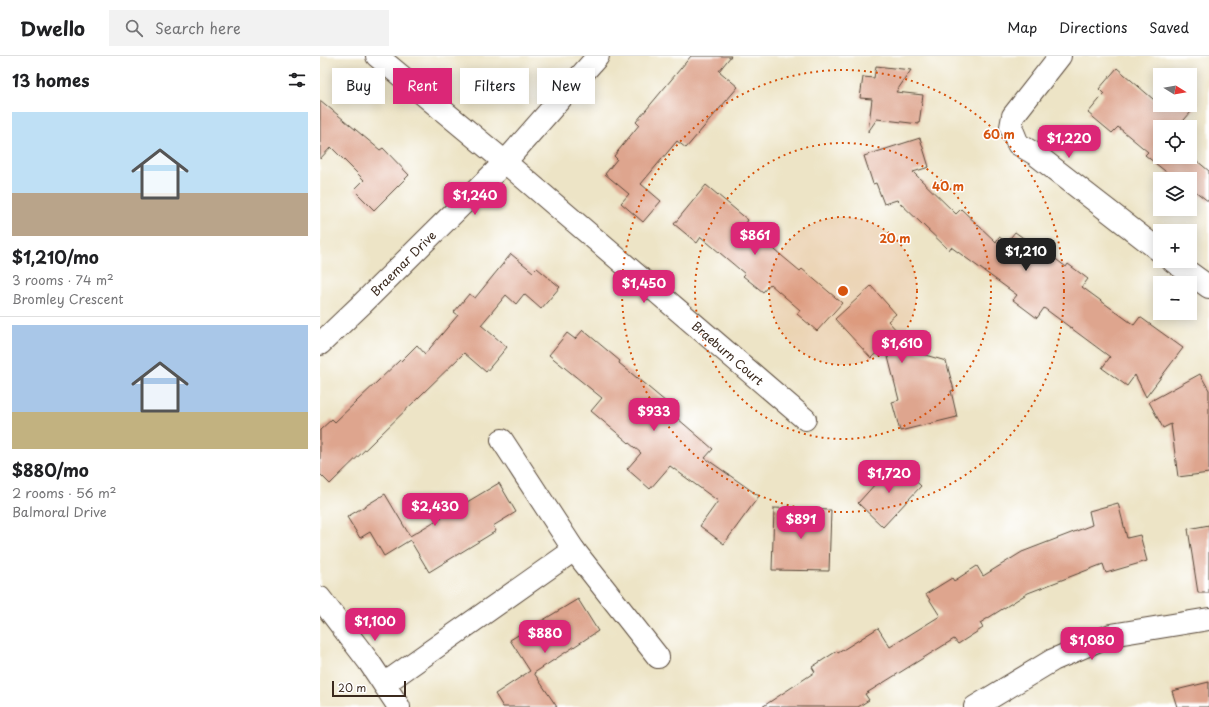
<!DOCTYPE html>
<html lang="en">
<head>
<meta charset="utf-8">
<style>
	body { margin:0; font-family:"Playpen Sans",sans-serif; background:#f2f2f2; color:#202124; height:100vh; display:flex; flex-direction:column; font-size:15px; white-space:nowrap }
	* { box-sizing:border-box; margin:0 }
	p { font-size:13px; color:#757577 }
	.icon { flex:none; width:22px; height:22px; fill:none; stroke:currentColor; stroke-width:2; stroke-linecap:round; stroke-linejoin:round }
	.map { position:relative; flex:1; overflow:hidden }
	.side { display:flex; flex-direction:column; background:#fff; width:320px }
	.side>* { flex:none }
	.guide { position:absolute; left:12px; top:12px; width:380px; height:36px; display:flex; gap:8px }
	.needle { width:26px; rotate:101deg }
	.controls { position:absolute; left:833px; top:12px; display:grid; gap:8px }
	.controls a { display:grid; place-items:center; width:44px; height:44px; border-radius:0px; background:#fff; box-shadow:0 2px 10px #0003; font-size:20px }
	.scale { position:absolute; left:12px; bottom:10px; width:74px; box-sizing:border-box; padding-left:4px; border:2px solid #3b2a1e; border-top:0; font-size:11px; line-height:14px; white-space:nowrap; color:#3b2a1e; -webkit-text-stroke:3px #fff; paint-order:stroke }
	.price { position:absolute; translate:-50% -34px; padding:0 9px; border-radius:8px; background:#db2777; color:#fff; font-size:13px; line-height:26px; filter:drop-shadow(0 1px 2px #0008) }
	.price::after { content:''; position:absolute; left:50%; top:24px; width:12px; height:9px; margin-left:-6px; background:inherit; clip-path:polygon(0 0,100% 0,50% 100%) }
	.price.selected { background:#222; color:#fff }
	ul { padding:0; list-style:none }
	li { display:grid; align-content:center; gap:8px; height:212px; padding:0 12px }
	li+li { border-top:1px solid #e0e0e0 }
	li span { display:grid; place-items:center; height:124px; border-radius:0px; color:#555 }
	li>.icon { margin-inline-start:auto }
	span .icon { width:72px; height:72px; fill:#fffc; stroke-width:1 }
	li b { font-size:17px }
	h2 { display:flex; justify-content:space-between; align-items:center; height:48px; padding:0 12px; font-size:17px }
	.pill { padding:0 14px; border-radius:0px; background:#fff; box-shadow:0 2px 10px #0003; font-size:14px; line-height:36px }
	.pill.selected { background:#db2777; color:#fff }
	header { display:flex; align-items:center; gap:24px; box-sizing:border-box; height:56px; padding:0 20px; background:#fff; border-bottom:1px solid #e0e0e0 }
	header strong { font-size:19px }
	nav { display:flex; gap:22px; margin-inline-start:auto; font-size:14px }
	.search { width:280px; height:36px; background:#f2f2f2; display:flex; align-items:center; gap:10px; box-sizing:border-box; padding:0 14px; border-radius:0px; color:#757577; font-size:15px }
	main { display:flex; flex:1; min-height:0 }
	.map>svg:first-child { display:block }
	.building { fill:#dea58e }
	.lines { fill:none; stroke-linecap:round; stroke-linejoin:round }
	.minor-casing { stroke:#564637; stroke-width:24 }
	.minor { stroke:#fff; stroke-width:22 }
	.ring { fill:none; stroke:#d7540e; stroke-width:2; stroke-dasharray:2 4 }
	.labels { text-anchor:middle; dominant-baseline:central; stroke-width:3; stroke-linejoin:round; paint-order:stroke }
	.street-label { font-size:12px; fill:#3b2a1e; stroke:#fff }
	.centre { fill:#d7540e; stroke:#fff; stroke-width:2 }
	.ring-label { font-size:12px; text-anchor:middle; font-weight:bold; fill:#d7540e; stroke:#fff; stroke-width:3; stroke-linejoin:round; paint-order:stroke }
</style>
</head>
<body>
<header>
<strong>Dwello</strong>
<div class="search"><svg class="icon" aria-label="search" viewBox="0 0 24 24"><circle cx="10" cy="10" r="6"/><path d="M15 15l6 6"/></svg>Search here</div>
<nav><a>Map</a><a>Directions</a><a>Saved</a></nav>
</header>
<main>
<section class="side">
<h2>13 homes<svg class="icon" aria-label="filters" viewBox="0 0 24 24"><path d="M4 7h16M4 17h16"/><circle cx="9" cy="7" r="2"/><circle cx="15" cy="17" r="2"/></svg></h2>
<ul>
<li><span style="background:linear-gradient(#bfe0f5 65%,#b9a48a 0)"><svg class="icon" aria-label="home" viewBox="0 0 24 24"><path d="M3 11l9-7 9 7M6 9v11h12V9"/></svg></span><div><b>$1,210/mo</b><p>3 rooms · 74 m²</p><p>Bromley Crescent</p></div></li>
<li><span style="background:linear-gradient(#a9c7e8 70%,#c2b280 0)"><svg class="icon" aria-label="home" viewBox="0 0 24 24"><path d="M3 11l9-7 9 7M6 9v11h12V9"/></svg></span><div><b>$880/mo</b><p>2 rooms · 56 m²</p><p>Balmoral Drive</p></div></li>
</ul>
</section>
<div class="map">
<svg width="889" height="651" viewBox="0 0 889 651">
	<rect width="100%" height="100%" fill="#fff"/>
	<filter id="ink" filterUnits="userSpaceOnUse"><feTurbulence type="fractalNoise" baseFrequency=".025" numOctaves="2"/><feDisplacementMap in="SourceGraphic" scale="8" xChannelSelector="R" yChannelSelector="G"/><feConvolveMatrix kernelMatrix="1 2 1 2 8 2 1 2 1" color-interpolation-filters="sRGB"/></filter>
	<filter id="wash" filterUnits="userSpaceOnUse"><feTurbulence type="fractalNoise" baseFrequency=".012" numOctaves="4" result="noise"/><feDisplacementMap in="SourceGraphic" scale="16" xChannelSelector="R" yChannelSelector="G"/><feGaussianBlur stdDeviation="0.9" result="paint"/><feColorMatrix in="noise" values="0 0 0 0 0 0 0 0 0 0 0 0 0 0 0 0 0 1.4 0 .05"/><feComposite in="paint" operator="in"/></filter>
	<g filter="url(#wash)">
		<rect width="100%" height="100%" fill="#ede4c6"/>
		<g id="blocks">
			<g class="building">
				<polygon points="371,0 411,0 399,15 418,31 366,92 357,85 321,128 341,145 323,166 301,147 309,138 285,118 297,103 294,100 319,69 316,66"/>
				<polygon points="556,10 591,14 576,36 603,39 599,68 557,63 548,76 552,43 540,42 543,21 554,22"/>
				<polygon points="797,12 840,49 877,49 858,71 840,71 840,101 870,101 870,99 889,115 889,146 870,131 870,123 855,123 825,99 828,96 798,71 792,77 768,57 784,38 779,33"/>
				<polygon points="0,44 60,94 63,92 89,119 54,154 34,134 44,124 11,91 0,103"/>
				<polygon points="600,82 609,111 593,116 636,158 641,153 676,186 679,181 687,186 695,176 727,199 728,197 746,211 748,208 768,223 762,231 814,269 820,261 863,292 826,341 815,319 807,330 782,312 790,301 724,252 717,262 693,244 697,239 631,191 629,194 577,144 564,148 556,127 553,128 544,100"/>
				<polygon points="386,129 428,164 425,169 480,215 482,213 522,247 497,275 477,258 480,254 450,228 443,236 423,220 425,218 381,181 377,187 354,168"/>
				<polygon points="191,198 213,216 217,212 240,231 221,253 204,238 196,248 186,239 161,269 187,291 166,316 144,297 10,428 0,418 0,374 12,363 15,366 80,304 81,305 97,289 105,298 138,259 134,256 149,238 155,242"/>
				<polygon points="551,230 576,258 568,265 579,277 567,288 626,305 634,334 631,335 637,361 580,375 572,346 579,344 565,289 551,302 515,263"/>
				<polygon points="263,274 300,305 299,307 346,346 343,350 393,393 385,402 439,440 404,488 380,470 398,445 350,410 330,433 307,413 321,397 271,355 282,342 229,299 247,277 255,283"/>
				<polygon points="880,318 889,334 889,417 858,421 851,368 843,372 829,346"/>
				<polygon points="575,406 601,430 563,471 538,447"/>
				<polygon points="179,427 196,456 173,470 176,475 109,516 90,484 64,500 50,476 40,482 27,461 65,438 90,480"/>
				<polygon points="798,447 807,482 820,479 827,505 786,517 783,508 708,537 660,567 663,572 638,588 634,583 545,638 549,644 538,651 442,651 495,616 492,611 517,595 518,597 558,572 570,591 620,560 606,538 632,522 634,525 657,510 663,520 702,496 772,469 769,455"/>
				<polygon points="454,452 511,454 509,515 452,514"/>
				<polygon points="889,469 889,537 878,537 868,473"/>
				<polygon points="258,543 278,575 214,617 237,651 183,651 175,638 210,615 190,584"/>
				<polygon points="889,626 889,651 857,651 852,635"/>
			</g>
		</g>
	</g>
	<g filter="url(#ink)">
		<use href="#blocks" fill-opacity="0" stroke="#564637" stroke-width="1"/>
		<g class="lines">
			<g class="minor-casing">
				<g id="minor">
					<polyline points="57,0 185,106 485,363"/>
					<polyline points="740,0 693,60 691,71 698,88 715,98 840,195"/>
					<polyline points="853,205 889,231"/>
					<polyline points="0,288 42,248 185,106 278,0"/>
					<polyline points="182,384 254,494 338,601"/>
					<polyline points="0,542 49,606 79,651"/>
					<polyline points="64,628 254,494"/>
					<polyline points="655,651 733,604 791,579 889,563"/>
				</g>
			</g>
			<use href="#minor" class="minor"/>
		</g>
	</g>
	<circle cx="523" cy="235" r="74" fill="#d7540e" fill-opacity=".12"/>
	<g class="ring">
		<circle cx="523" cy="235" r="74"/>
		<circle cx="523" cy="235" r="148"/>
		<circle cx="523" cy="235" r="221"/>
	</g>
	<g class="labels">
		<g class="street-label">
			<text transform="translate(83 207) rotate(-45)">Braemar Drive</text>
			<text transform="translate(408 297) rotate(41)">Braeburn Court</text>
		</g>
	</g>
	<circle cx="523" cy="235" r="6" class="centre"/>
	<g class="ring-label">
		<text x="679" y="83">60 m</text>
		<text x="628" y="135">40 m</text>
		<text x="575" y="187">20 m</text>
	</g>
</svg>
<div class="controls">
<a><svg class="needle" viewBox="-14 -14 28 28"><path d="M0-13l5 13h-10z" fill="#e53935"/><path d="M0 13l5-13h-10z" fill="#757577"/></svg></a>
<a><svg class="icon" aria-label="locate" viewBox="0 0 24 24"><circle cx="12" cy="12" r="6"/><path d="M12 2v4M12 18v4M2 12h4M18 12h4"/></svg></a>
<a><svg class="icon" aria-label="layers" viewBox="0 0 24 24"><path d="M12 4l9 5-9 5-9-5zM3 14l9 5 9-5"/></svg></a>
<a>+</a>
<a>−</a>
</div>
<div class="scale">20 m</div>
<b class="price" style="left:749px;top:103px">$1,220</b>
<b class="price" style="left:155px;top:160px">$1,240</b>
<b class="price" style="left:435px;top:200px">$861</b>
<b class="price selected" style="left:706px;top:216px">$1,210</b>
<b class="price" style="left:324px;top:248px">$1,450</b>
<b class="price" style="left:582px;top:308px">$1,610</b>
<b class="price" style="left:334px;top:376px">$933</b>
<b class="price" style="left:569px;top:438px">$1,720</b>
<b class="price" style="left:115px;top:471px">$2,430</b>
<b class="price" style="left:481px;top:484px">$891</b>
<b class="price" style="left:55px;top:586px">$1,100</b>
<b class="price" style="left:225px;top:598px">$880</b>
<b class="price" style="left:772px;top:605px">$1,080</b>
<div class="guide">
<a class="pill">Buy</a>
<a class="pill selected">Rent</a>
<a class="pill">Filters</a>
<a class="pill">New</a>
</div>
</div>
</main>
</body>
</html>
